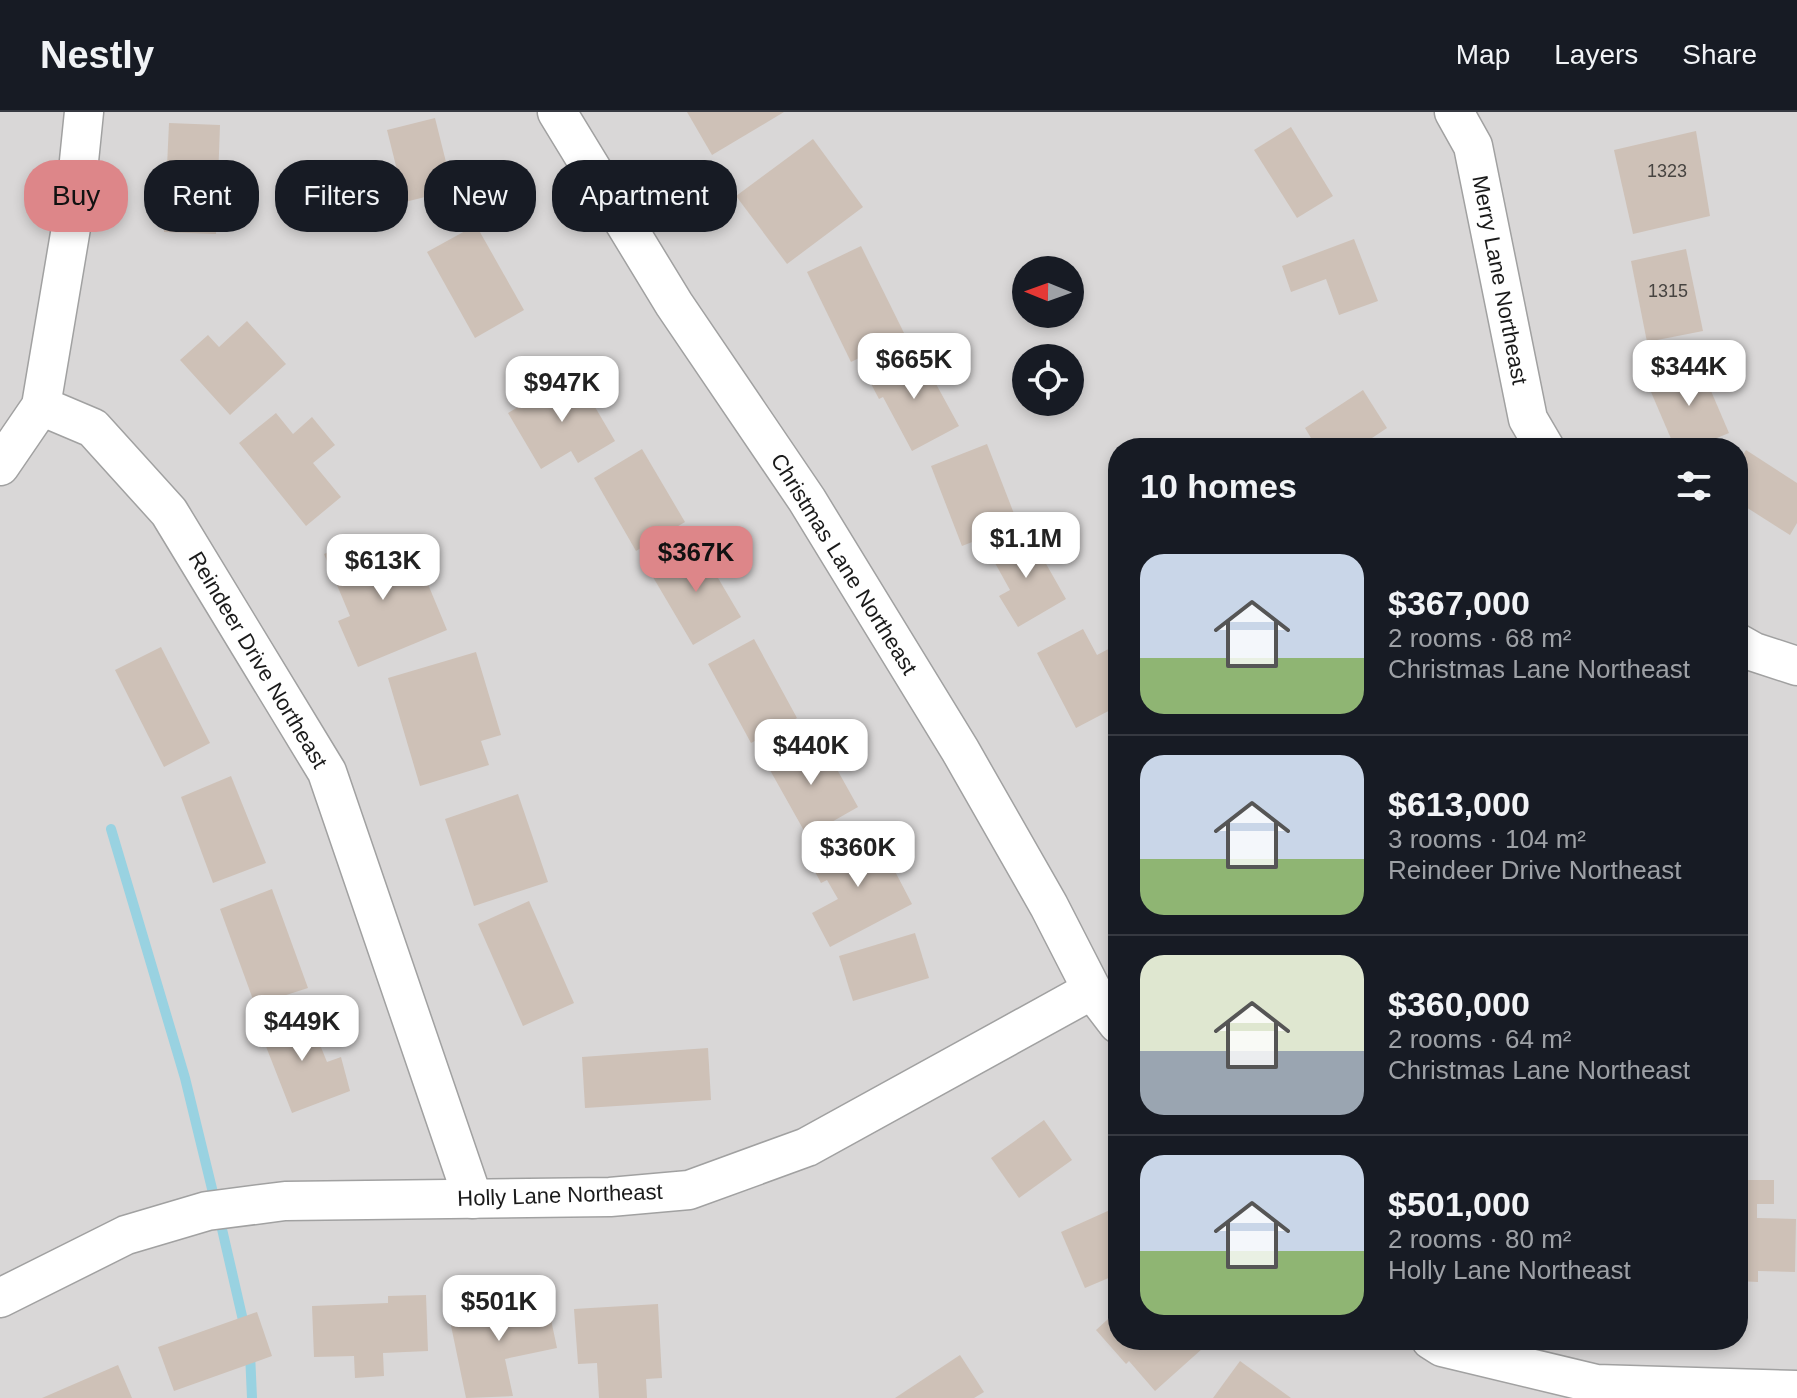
<!DOCTYPE html>
<html lang="en">
<head>
<meta charset="utf-8">
<style>
	body { margin:0; font-family:Arial,sans-serif; background:#242831; color:#f1f3f6; height:100vh; display:flex; flex-direction:column; font-size:30px; white-space:nowrap }
	* { box-sizing:border-box; margin:0 }
	p { font-size:26px; color:#9ea1a6 }
	.icon { flex:none; width:44px; height:44px; fill:none; stroke:currentColor; stroke-width:2; stroke-linecap:round; stroke-linejoin:round }
	.map { position:relative; flex:1; overflow:hidden }
	.sheet { position:absolute; left:1108px; top:326px; width:640px; height:912px; display:flex; flex-direction:column; background:#171b24; border-radius:32px; box-shadow:0 4px 12px #0003 }
	.sheet>* { flex:none }
	.hud { position:absolute; left:24px; top:48px; width:760px; height:72px; display:flex; gap:16px }
	.needle { width:52px; rotate:271deg }
	.tools { position:absolute; left:1012px; top:144px; display:grid; gap:16px }
	.tools a { display:grid; place-items:center; width:72px; height:72px; border-radius:50%; background:#171b24; box-shadow:0 4px 12px #0003; font-size:40px }
	.price { position:absolute; translate:-50% -68px; padding:0 18px; border-radius:16px; background:#fff; color:#222; font-size:26px; line-height:52px; filter:drop-shadow(0 2px 4px #0008) }
	.price::after { content:''; position:absolute; left:50%; top:48px; width:24px; height:18px; margin-left:-12px; background:inherit; clip-path:polygon(0 0,100% 0,50% 100%) }
	.price.active { background:#dd8689; color:#111 }
	ul { padding:0; list-style:none }
	li { display:flex; align-items:center; gap:24px; height:200px; padding:0 32px }
	li+li { border-top:2px solid #363941 }
	li span { display:grid; place-items:center; flex:none; width:224px; height:160px; border-radius:24px; color:#555 }
	li>.icon { margin-inline-start:auto }
	span .icon { width:96px; height:96px; fill:#fffc; stroke-width:1 }
	li b { font-size:34px }
	h2 { display:flex; justify-content:space-between; align-items:center; height:96px; padding:0 32px; font-size:34px }
	.pill { padding:0 28px; border-radius:32px; background:#171b24; box-shadow:0 4px 12px #0003; font-size:28px; line-height:72px }
	.pill.active { background:#dd8689; color:#111 }
	header { display:flex; align-items:center; gap:48px; box-sizing:border-box; height:112px; padding:0 40px; background:#171b24; border-bottom:2px solid #363941 }
	header strong { font-size:38px }
	nav { display:flex; gap:44px; margin-inline-start:auto; font-size:28px }
	.map>svg:first-child { display:block }
	.residential { fill:#d9d7d7; fill-rule:evenodd }
	.lines { fill:none; stroke-linecap:round; stroke-linejoin:round }
	.stream { stroke:#99d2e1; stroke-width:10 }
	.building { fill:#cec1b7 }
	.minor-casing { stroke:#a1a1a1; stroke-width:41 }
	.minor { stroke:#fff; stroke-width:38 }
	.labels { text-anchor:middle; dominant-baseline:central; stroke-width:6; stroke-linejoin:round; paint-order:stroke }
	.number-label { font-size:18px; fill:#474441 }
	.street-label { font-size:22px; fill:#1a1a1a; stroke:#fff }
</style>
</head>
<body>
<header>
<strong>Nestly</strong>
<nav><a>Map</a><a>Layers</a><a>Share</a></nav>
</header>
<div class="map">
<svg width="1797" height="1286" viewBox="0 0 1797 1286">
	<rect width="100%" height="100%" fill="#eee8de"/>
	<path class="residential" d="M0 0H1797V1286H0ZM1026 158H1070V202H1026ZM1026 246H1070V290H1026ZM1118 336H1738V1228H1118Z"/>
	<g class="lines">
		<g class="stream">
			<polyline points="111,717 185,966 215,1089"/>
			<polyline points="219,1104 245,1217"/>
			<polyline points="250,1241 252,1286"/>
		</g>
	</g>
	<g class="building">
		<polygon points="687,0 784,0 712,43"/>
		<polygon points="435,6 453,78 405,90 387,18"/>
		<polygon points="169,11 220,13 216,122 164,120"/>
		<polygon points="1291,15 1333,84 1297,106 1254,38"/>
		<polygon points="1696,19 1710,104 1633,122 1614,38"/>
		<polygon points="813,27 863,95 787,152 736,84"/>
		<polygon points="476,113 524,198 475,226 427,140"/>
		<polygon points="1354,127 1378,189 1339,203 1326,167 1291,180 1282,154"/>
		<polygon points="861,134 905,223 851,250 807,160"/>
		<polygon points="1686,137 1703,219 1647,230 1631,149"/>
		<polygon points="247,209 286,252 230,303 180,248 208,223 219,235"/>
		<polygon points="918,239 959,314 912,339 883,285 879,287 868,266"/>
		<polygon points="1699,251 1729,321 1693,336 1675,336 1648,273"/>
		<polygon points="575,261 615,329 578,351 571,339 541,357 508,301"/>
		<polygon points="1363,278 1387,316 1357,336 1317,336 1305,316"/>
		<polygon points="276,301 293,322 312,305 335,333 313,351 341,385 306,414 239,331"/>
		<polygon points="987,332 1018,412 962,434 931,354"/>
		<polygon points="642,337 685,410 636,439 594,366"/>
		<polygon points="1746,338 1797,371 1797,411 1790,423 1738,390 1738,351"/>
		<polygon points="1028,420 1066,487 1018,515 999,484 1010,478 990,442"/>
		<polygon points="366,425 379,456 415,441 447,518 358,555 338,509 350,504 324,442"/>
		<polygon points="698,432 741,505 693,533 650,460"/>
		<polygon points="1083,517 1097,543 1118,532 1118,594 1076,616 1037,541"/>
		<polygon points="754,527 797,606 751,631 708,552"/>
		<polygon points="161,535 210,631 164,655 115,558"/>
		<polygon points="476,540 501,623 481,629 489,653 420,674 388,566"/>
		<polygon points="810,626 827,656 834,652 858,695 807,724 766,651"/>
		<polygon points="231,664 266,751 213,771 181,685"/>
		<polygon points="518,682 548,770 474,794 445,707"/>
		<polygon points="874,719 912,792 830,835 812,801 838,787 827,768 821,771 811,752"/>
		<polygon points="272,777 308,876 255,893 220,797"/>
		<polygon points="529,789 574,891 523,914 478,812"/>
		<polygon points="915,821 929,866 853,889 839,844"/>
		<polygon points="300,898 305,915 312,913 327,950 341,945 350,979 292,1001 258,914"/>
		<polygon points="708,936 711,988 585,996 582,945"/>
		<polygon points="1044,1008 1072,1048 1019,1086 991,1046"/>
		<polygon points="1738,1068 1774,1068 1774,1092 1757,1092 1757,1106 1796,1107 1795,1160 1758,1159 1758,1170 1738,1169"/>
		<polygon points="1110,1098 1118,1115 1118,1162 1085,1176 1061,1120"/>
		<polygon points="426,1183 428,1239 383,1241 384,1264 355,1266 354,1244 314,1245 312,1194 388,1191 388,1184"/>
		<polygon points="546,1184 557,1236 505,1247 513,1284 466,1286 449,1204"/>
		<polygon points="658,1192 662,1266 646,1267 647,1286 599,1286 597,1251 578,1252 574,1197"/>
		<polygon points="1118,1198 1118,1228 1212,1228 1155,1279 1129,1249 1126,1252 1096,1218"/>
		<polygon points="257,1200 272,1244 174,1279 158,1235"/>
		<polygon points="960,1243 984,1280 974,1286 895,1286"/>
		<polygon points="1240,1249 1291,1286 1213,1286"/>
		<polygon points="118,1253 132,1286 42,1286"/>
	</g>
	<g class="lines">
		<g class="minor-casing">
			<g id="minor">
				<polyline points="557,0 674,192 807,388 960,638 1049,794 1092,878 1118,912"/>
				<polyline points="1454,0 1473,34 1528,307 1545,336"/>
				<polyline points="41,294 93,316 169,400 327,660 473,1087"/>
				<polyline points="0,354 41,294 74,98 84,0"/>
				<polyline points="1738,531 1754,540 1797,554"/>
				<polyline points="0,1186 126,1123 207,1099 285,1089 610,1085 689,1078 807,1035 1092,878"/>
				<polyline points="1431,1228 1442,1235 1596,1272 1797,1278"/>
			</g>
		</g>
		<use href="#minor" class="minor"/>
	</g>
	<g class="labels">
		<g class="number-label">
			<text x="1667" y="59">1323</text>
			<text x="1668" y="179">1315</text>
		</g>
		<g class="street-label">
			<text transform="translate(1500 168) rotate(79)">Merry Lane Northeast</text>
			<text transform="translate(844 452) rotate(58)">Christmas Lane Northeast</text>
			<text transform="translate(258 548) rotate(59)">Reindeer Drive Northeast</text>
			<text transform="translate(560 1083) rotate(-2)">Holly Lane Northeast</text>
		</g>
	</g>
</svg>
<div class="tools">
<a><svg class="needle" viewBox="-14 -14 28 28"><path d="M0-13l5 13h-10z" fill="#e53935"/><path d="M0 13l5-13h-10z" fill="#9ea1a6"/></svg></a>
<a><svg class="icon" aria-label="locate" viewBox="0 0 24 24"><circle cx="12" cy="12" r="6"/><path d="M12 2v4M12 18v4M2 12h4M18 12h4"/></svg></a>
</div>
<b class="price" style="left:914px;top:289px">$665K</b>
<b class="price" style="left:1689px;top:296px">$344K</b>
<b class="price" style="left:562px;top:312px">$947K</b>
<b class="price" style="left:1026px;top:468px">$1.1M</b>
<b class="price active" style="left:696px;top:482px">$367K</b>
<b class="price" style="left:383px;top:490px">$613K</b>
<b class="price" style="left:811px;top:675px">$440K</b>
<b class="price" style="left:858px;top:777px">$360K</b>
<b class="price" style="left:302px;top:951px">$449K</b>
<b class="price" style="left:499px;top:1231px">$501K</b>
<div class="hud">
<a class="pill active">Buy</a>
<a class="pill">Rent</a>
<a class="pill">Filters</a>
<a class="pill">New</a>
<a class="pill">Apartment</a>
</div>
<section class="sheet">
<h2>10 homes<svg class="icon" aria-label="filters" viewBox="0 0 24 24"><path d="M4 7h16M4 17h16"/><circle cx="9" cy="7" r="2"/><circle cx="15" cy="17" r="2"/></svg></h2>
<ul>
<li><span style="background:linear-gradient(#c9d6e8 65%,#8fb573 0)"><svg class="icon" aria-label="home" viewBox="0 0 24 24"><path d="M3 11l9-7 9 7M6 9v11h12V9"/></svg></span><div><b>$367,000</b><p>2 rooms · 68 m²</p><p>Christmas Lane Northeast</p></div></li>
<li><span style="background:linear-gradient(#c9d6e8 65%,#8fb573 0)"><svg class="icon" aria-label="home" viewBox="0 0 24 24"><path d="M3 11l9-7 9 7M6 9v11h12V9"/></svg></span><div><b>$613,000</b><p>3 rooms · 104 m²</p><p>Reindeer Drive Northeast</p></div></li>
<li><span style="background:linear-gradient(#dfe7d0 60%,#9aa5b1 0)"><svg class="icon" aria-label="home" viewBox="0 0 24 24"><path d="M3 11l9-7 9 7M6 9v11h12V9"/></svg></span><div><b>$360,000</b><p>2 rooms · 64 m²</p><p>Christmas Lane Northeast</p></div></li>
<li><span style="background:linear-gradient(#c9d6e8 60%,#8fb573 0)"><svg class="icon" aria-label="home" viewBox="0 0 24 24"><path d="M3 11l9-7 9 7M6 9v11h12V9"/></svg></span><div><b>$501,000</b><p>2 rooms · 80 m²</p><p>Holly Lane Northeast</p></div></li>
</ul>
</section>
</div>
</body>
</html>
